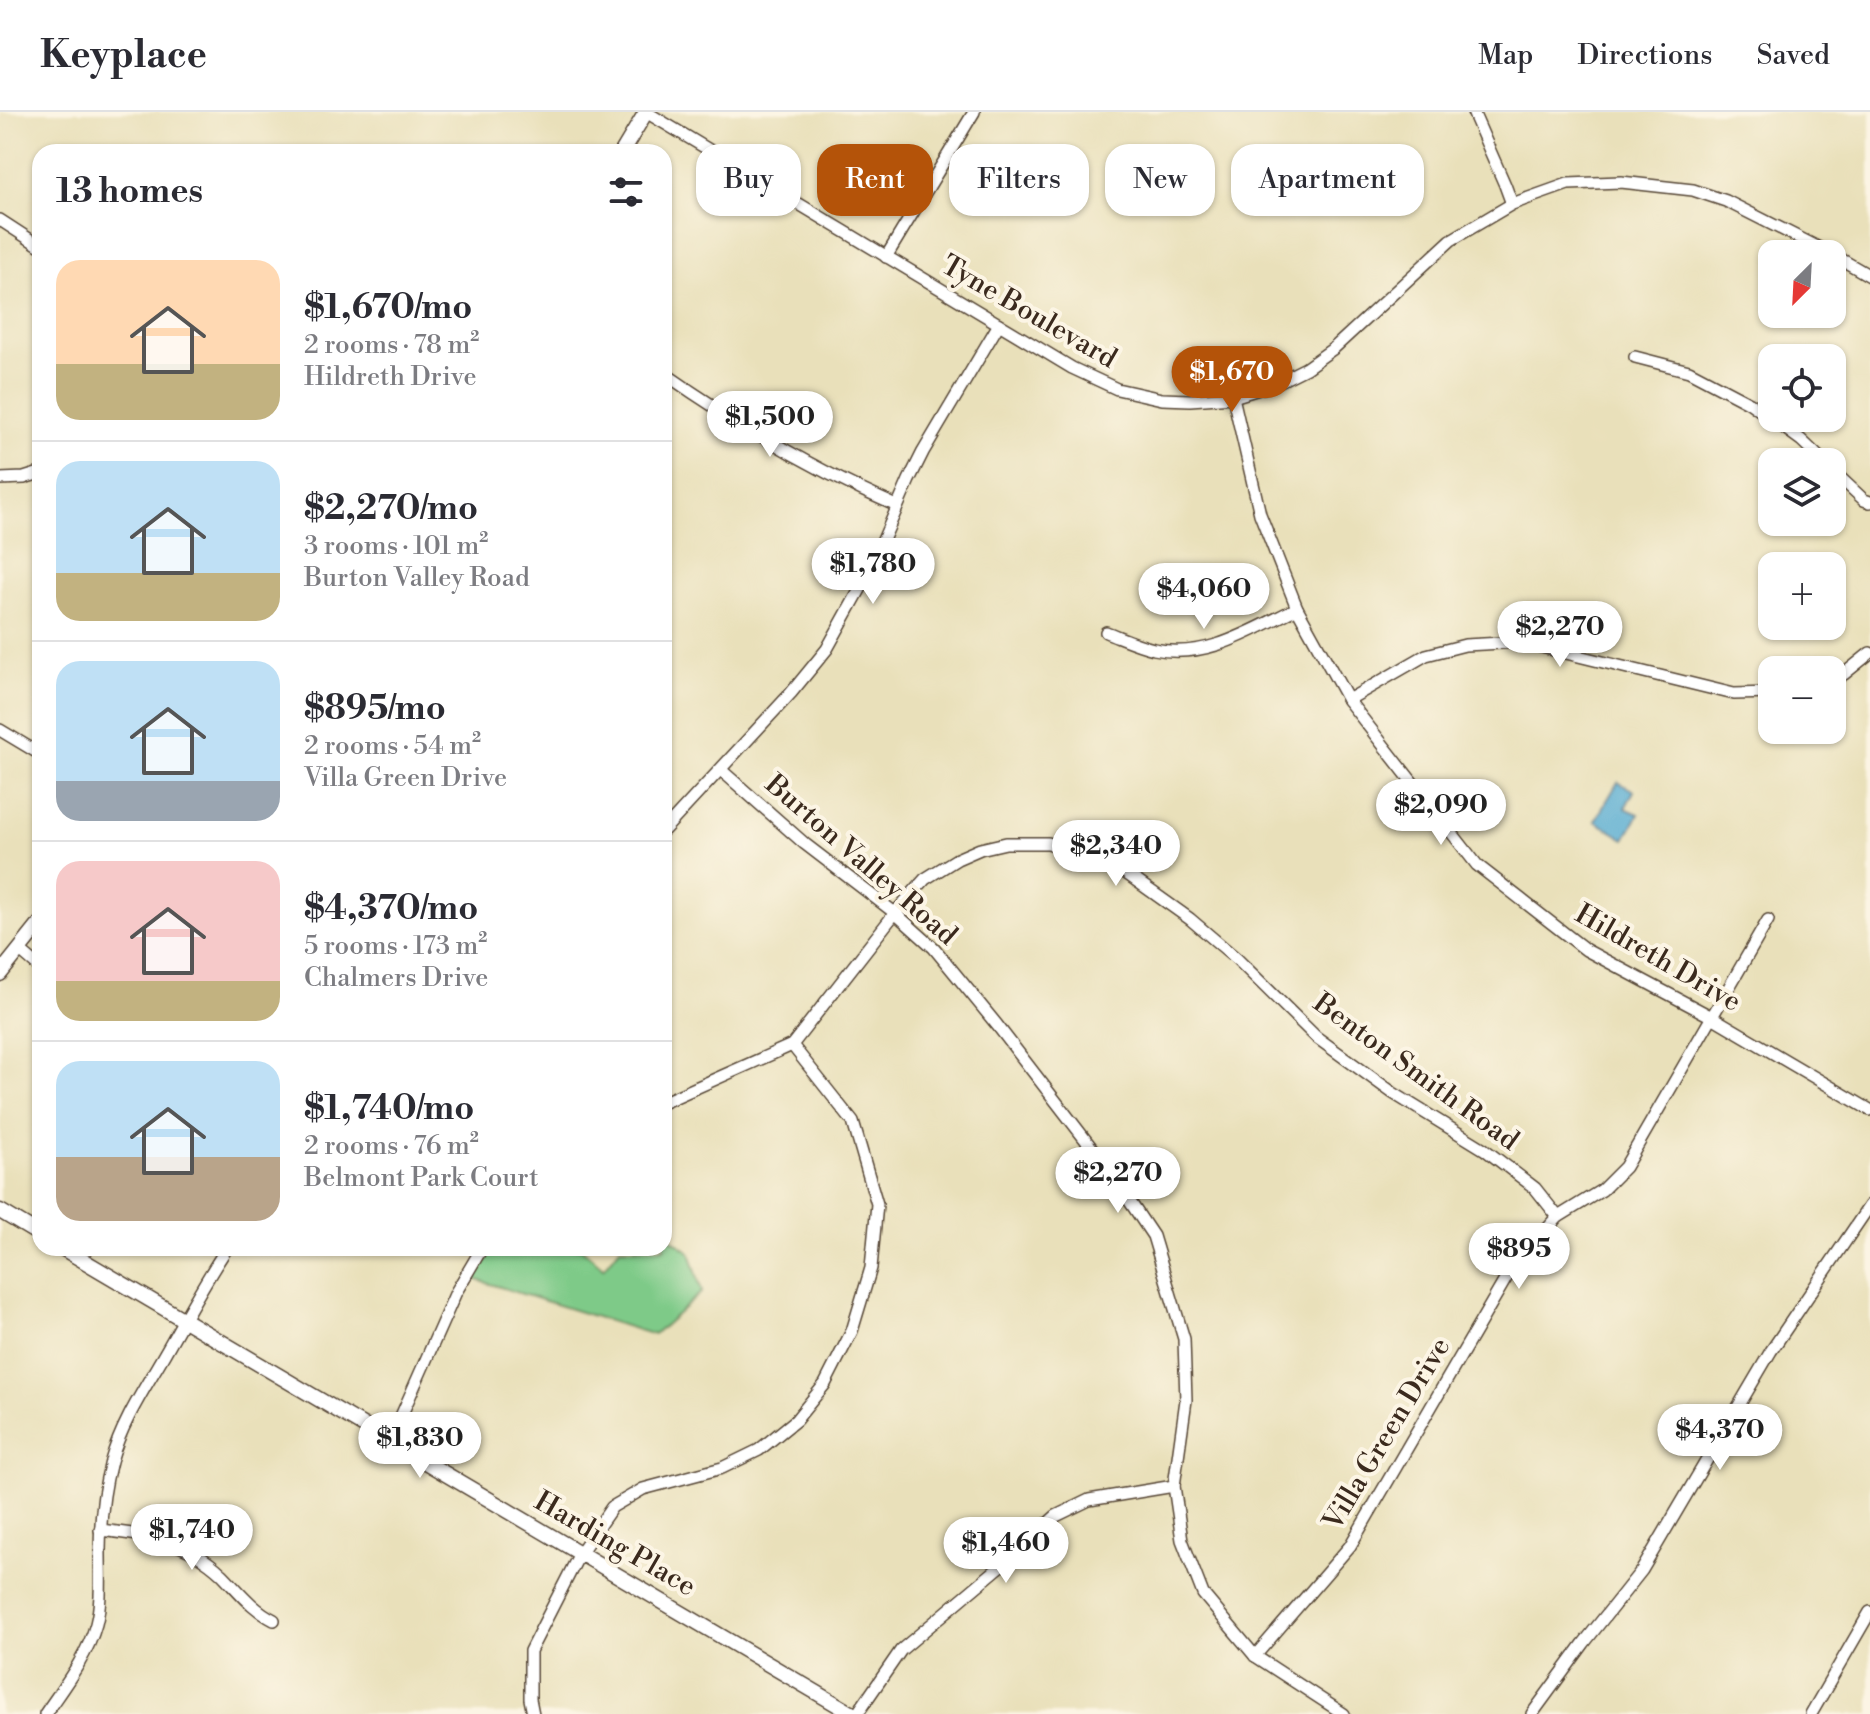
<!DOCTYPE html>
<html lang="en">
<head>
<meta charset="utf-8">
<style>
	body { margin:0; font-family:"Libre Bodoni",serif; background:#f7f7f7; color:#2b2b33; height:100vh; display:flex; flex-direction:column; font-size:30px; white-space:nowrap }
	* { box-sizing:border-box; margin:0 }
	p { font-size:26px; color:#7c7c81 }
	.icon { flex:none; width:44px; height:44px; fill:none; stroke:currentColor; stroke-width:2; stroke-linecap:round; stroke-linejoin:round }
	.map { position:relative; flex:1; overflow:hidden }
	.details { position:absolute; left:32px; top:32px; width:640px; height:1112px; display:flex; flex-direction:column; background:#fff; border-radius:24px; box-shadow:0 2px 6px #0004 }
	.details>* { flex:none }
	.hud { position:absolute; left:696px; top:32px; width:760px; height:72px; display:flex; gap:16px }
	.needle { width:52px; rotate:204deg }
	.controls { position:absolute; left:1758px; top:128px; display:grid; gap:16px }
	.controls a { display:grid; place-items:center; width:88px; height:88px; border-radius:16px; background:#fff; box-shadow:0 2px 6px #0004; font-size:40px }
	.price { position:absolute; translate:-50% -68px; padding:0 18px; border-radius:28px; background:#fff; color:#222; font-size:26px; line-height:52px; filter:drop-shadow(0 2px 4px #0008) }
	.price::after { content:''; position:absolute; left:50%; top:48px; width:24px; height:18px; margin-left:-12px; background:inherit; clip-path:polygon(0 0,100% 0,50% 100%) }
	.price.on { background:#b45309; color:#fff }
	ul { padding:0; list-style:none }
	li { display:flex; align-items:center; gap:24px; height:200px; padding:0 24px }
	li+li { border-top:2px solid #e1e1e2 }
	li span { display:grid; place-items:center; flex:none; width:224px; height:160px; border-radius:24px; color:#555 }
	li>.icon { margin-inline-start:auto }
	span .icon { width:96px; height:96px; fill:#fffc; stroke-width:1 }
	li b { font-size:34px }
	h2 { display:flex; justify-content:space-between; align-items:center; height:96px; padding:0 24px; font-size:34px }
	.chip { padding:0 28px; border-radius:24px; background:#fff; box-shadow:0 2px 6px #0004; font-size:28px; line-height:72px }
	.chip.on { background:#b45309; color:#fff }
	header { display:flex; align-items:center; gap:48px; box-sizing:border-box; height:112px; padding:0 40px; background:#fff; border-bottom:2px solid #e1e1e2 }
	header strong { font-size:38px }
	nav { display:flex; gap:44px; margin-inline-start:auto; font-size:28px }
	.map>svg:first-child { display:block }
	.green { fill:#7eca88; stroke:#5c7a53; stroke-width:2 }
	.water { fill:#54abd1; stroke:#486a78; stroke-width:2 }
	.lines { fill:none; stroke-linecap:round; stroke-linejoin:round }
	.minor-casing { stroke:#554535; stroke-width:14 }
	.major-casing { stroke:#554535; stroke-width:17 }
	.minor { stroke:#fff; stroke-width:11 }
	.major { stroke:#fff; stroke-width:14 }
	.labels { text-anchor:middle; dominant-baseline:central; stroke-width:8; stroke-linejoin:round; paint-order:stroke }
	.street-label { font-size:28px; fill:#3b2a1e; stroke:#fcf5e5 }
</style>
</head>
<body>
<header>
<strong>Keyplace</strong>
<nav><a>Map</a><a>Directions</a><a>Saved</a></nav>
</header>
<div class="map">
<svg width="1870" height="1602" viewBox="0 0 1870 1602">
	<rect width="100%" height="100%" fill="#fcf5e5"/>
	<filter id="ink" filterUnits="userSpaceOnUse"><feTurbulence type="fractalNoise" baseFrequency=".0125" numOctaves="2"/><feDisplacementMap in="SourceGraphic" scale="16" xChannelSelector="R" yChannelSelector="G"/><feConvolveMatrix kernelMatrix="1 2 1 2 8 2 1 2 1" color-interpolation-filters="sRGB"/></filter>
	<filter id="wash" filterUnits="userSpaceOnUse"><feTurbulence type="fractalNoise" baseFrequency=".006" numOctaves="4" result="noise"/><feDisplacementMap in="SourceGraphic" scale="32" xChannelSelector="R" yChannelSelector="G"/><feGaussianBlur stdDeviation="1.8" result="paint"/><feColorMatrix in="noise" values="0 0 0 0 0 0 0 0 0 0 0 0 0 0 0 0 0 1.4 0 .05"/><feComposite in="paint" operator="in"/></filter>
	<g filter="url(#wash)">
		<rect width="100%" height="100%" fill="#e9e0ba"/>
		<polygon class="green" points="664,1122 690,1140 702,1180 654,1223 474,1167 494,1136 581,1136 604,1156 620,1136 664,1136"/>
		<polygon class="water" points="1618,670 1634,679 1625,696 1639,702 1625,727 1595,709"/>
	</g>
	<g filter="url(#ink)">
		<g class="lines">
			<g class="minor-casing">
				<g id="minor">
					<polyline points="646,0 1072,256 1117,277 1162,287 1190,288 1233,285 1272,273 1306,256 1334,236 1451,128 1512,92 1568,72 1621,70 1693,78 1726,89 1831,142"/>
					<polyline points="1473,0 1505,73 1512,92"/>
					<polyline points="0,108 40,134"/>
					<polyline points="1832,142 1870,164"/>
					<polyline points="886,145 974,0"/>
					<polyline points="1635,245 1689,259 1750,291 1801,328 1824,350"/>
					<path d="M664 261C737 312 816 359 897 394"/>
					<polyline points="1233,285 1260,402 1297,496 1348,588 1477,753 1586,838 1712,905 1870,998"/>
					<polyline points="1832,358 1864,388 1870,390"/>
					<polyline points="0,367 24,366 40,361"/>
					<path d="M1106 520C1122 526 1137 533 1154 537 1207 548 1252 518 1297 496"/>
					<polyline points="1832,568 1844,562 1870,541"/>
					<polyline points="1348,588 1426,543 1465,533 1521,530 1734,582 1772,581"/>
					<polyline points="0,618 40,642"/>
					<polyline points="721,658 805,732 895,801 934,836 997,913 1108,1057 1153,1124 1184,1227 1186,1288 1174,1374 1182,1428 1203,1482 1255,1544 1344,1602"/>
					<polyline points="664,718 791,581 827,537 868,463 909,368 923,340 999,212"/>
					<polyline points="19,838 40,856"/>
					<polyline points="664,990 792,933 895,801 925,767 957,747 980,737 1006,731 1048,731 1083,741 1120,757 1190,807 1237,847 1316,925 1393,981 1484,1037 1535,1076 1558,1105"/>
					<polyline points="390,1329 456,1180 482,1136"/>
					<path d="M100 1418C148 1423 186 1428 222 1462 239 1479 252 1497 274 1508"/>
					<polyline points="1255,1544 1350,1434 1512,1156 1558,1105 1602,1078 1625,1055 1768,808"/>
					<path d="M45 1602C64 1574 87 1545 96 1512 102 1489 100 1464 100 1440 100 1409 103 1379 111 1349 122 1310 145 1276 165 1241 185 1206 204 1170 227 1136"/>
					<polyline points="533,1602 530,1587 530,1539 580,1441 612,1395 643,1377 722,1356 759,1338 796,1308 825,1272 852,1219 871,1156 877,1092 853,1010 792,933"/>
					<polyline points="857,1602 901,1538 1002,1453 1056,1404 1089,1388 1174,1374"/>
					<polyline points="1532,1602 1584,1531 1642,1458 1771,1239 1870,1093"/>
					<polyline points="1811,1602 1870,1500"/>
				</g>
			</g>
			<g class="major-casing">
				<g id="major">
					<polyline points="622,40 646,0"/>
					<polyline points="0,862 40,812"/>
					<polyline points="0,1099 40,1123"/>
					<polyline points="62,1136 853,1602"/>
				</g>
			</g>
			<use href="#minor" class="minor"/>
			<use href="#major" class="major"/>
		</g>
	</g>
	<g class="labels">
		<g class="street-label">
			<text transform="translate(1029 200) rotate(30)">Tyne Boulevard</text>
			<text transform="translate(861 748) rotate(41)">Burton Valley Road</text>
			<text transform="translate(1658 846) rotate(30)">Hildreth Drive</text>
			<text transform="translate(1416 960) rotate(36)">Benton Smith Road</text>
			<text transform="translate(1387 1322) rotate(-59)">Villa Green Drive</text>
			<text transform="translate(615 1432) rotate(30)">Harding Place</text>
		</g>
	</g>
</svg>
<div class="controls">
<a><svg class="needle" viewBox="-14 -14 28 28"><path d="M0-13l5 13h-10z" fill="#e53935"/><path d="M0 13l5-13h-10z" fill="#7c7c81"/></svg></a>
<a><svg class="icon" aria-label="locate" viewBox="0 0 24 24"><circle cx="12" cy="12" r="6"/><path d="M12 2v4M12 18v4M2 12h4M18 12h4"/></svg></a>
<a><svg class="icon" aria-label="layers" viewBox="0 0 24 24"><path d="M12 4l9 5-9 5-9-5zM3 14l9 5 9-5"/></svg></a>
<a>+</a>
<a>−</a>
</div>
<b class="price on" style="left:1232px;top:302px">$1,670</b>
<b class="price" style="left:770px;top:347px">$1,500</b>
<b class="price" style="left:873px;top:494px">$1,780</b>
<b class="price" style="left:1204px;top:519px">$4,060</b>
<b class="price" style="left:1560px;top:557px">$2,270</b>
<b class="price" style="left:1441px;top:735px">$2,090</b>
<b class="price" style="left:1116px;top:776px">$2,340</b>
<b class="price" style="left:1118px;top:1103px">$2,270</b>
<b class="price" style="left:1519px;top:1179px">$895</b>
<b class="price" style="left:1720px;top:1360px">$4,370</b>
<b class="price" style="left:420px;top:1368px">$1,830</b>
<b class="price" style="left:192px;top:1460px">$1,740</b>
<b class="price" style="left:1006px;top:1473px">$1,460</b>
<div class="hud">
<a class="chip">Buy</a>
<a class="chip on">Rent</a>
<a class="chip">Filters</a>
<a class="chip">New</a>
<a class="chip">Apartment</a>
</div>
<section class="details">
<h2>13 homes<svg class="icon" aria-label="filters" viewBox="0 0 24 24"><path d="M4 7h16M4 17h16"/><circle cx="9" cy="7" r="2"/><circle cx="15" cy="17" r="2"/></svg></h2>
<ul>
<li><span style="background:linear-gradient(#ffd9b3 65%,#c2b280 0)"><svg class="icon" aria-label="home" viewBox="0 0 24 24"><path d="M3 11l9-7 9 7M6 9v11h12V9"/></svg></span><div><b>$1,670/mo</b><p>2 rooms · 78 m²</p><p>Hildreth Drive</p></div></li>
<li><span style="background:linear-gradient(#bfe0f5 70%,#c2b280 0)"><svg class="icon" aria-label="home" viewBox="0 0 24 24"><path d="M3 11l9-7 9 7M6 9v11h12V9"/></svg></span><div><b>$2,270/mo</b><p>3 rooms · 101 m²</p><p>Burton Valley Road</p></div></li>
<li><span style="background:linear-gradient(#bfe0f5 75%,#9aa5b1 0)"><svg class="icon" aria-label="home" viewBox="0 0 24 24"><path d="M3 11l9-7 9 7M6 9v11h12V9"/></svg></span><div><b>$895/mo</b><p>2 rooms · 54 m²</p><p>Villa Green Drive</p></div></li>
<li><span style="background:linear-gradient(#f6c9c9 75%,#c2b280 0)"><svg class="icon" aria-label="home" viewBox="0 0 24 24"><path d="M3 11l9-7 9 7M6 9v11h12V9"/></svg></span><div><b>$4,370/mo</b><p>5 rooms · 173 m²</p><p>Chalmers Drive</p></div></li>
<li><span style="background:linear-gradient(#bfe0f5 60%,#b9a48a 0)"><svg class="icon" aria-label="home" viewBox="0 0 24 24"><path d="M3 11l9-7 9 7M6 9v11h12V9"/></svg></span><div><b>$1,740/mo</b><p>2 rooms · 76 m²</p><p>Belmont Park Court</p></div></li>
</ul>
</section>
</div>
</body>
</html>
